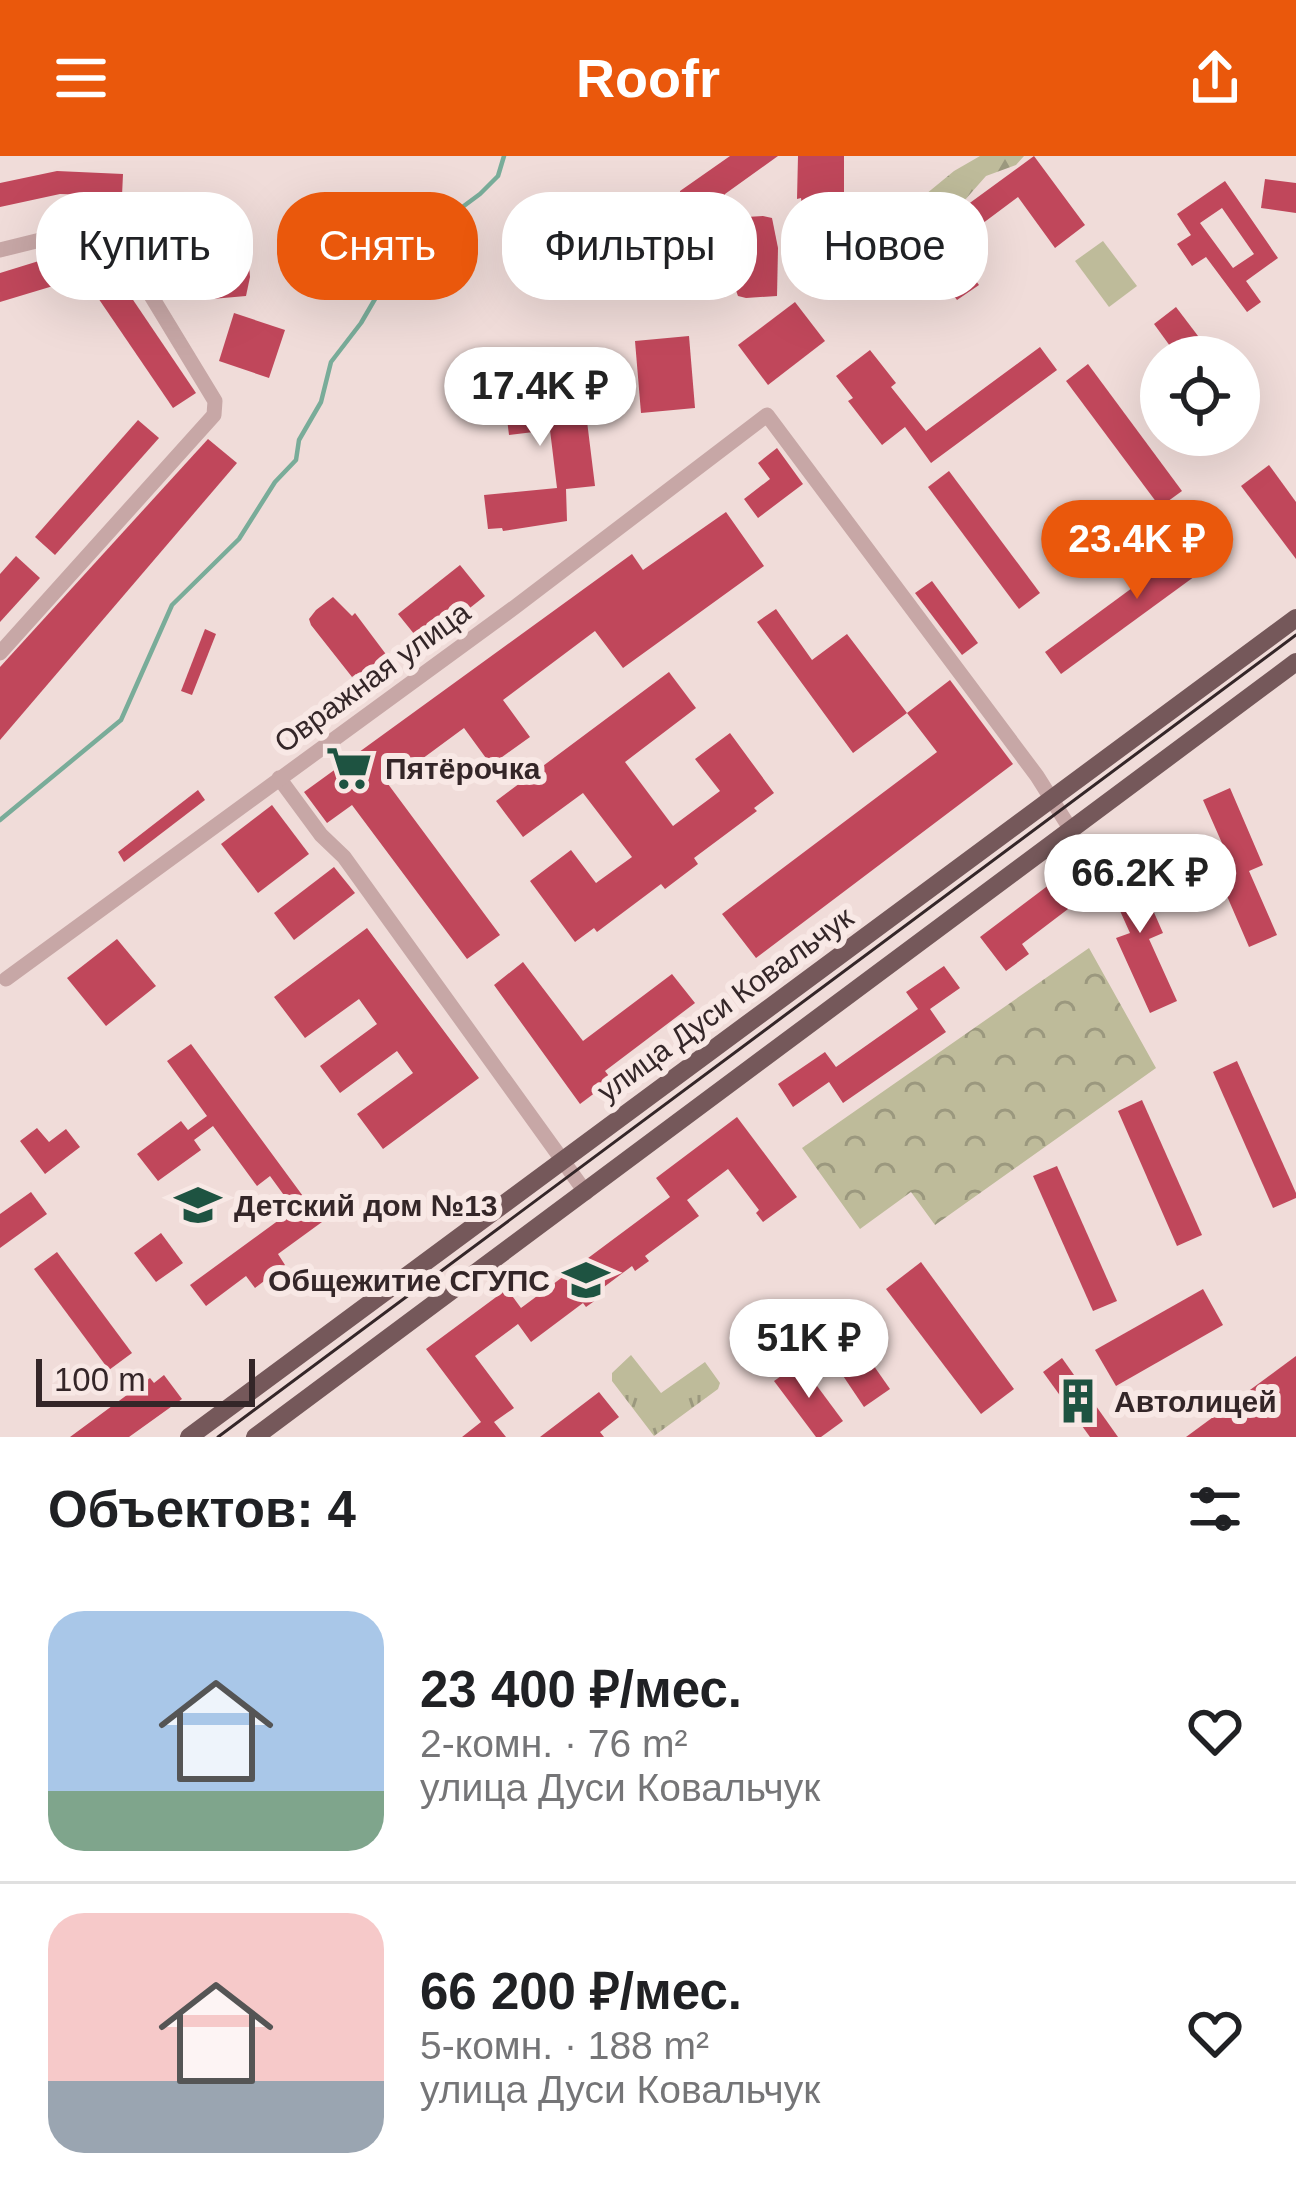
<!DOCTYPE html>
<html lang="ru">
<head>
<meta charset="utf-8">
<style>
	body { margin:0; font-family:Arial,sans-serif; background:#f2f2f2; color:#202124; height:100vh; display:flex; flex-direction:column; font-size:45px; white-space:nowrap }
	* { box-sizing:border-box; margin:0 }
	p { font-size:39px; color:#757577 }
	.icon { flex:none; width:66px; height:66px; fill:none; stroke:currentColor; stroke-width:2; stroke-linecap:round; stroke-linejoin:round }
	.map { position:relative; height:1281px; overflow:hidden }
	.side { display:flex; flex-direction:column; background:#fff; flex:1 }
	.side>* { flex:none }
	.top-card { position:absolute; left:36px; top:36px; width:1224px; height:108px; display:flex; gap:24px }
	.tools { position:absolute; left:1140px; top:180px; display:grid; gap:24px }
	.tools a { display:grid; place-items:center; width:120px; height:120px; border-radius:50%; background:#fff; box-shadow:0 12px 48px #0002; font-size:60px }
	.scale { position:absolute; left:36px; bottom:30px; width:219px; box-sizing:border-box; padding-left:12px; border:6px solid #342628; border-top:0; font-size:33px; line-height:42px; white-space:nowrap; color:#342628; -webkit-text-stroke:9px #f8e8e5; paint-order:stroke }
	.price { position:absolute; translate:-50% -102px; padding:0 27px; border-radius:42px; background:#fff; color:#222; font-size:39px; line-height:78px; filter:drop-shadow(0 3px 6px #0008) }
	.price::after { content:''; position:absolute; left:50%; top:72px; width:36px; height:27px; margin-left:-18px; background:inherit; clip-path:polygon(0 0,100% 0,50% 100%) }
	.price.current { background:#ea580c; color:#fff }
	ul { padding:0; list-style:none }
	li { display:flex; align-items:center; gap:36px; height:300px; padding:0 48px }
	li+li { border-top:3px solid #e0e0e0 }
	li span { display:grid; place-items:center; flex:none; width:336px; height:240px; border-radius:36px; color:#555 }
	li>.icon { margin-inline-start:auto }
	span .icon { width:144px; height:144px; fill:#fffc; stroke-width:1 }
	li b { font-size:51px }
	h2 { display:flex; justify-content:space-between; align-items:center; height:144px; padding:0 48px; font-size:51px }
	.pill { padding:0 42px; border-radius:48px; background:#fff; box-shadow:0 12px 48px #0002; font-size:42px; line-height:108px }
	.pill.current { background:#ea580c; color:#fff }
	header { display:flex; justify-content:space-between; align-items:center; height:156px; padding:0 48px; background:#ea580c; color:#fff; font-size:54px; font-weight:700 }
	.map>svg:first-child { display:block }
	.grass { fill:url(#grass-tufts) }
	.forest { fill:url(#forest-firs) }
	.park { fill:url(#park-crowns) }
	.pitch { fill:#bebb9a }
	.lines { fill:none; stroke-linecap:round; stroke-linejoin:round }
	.stream { stroke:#79ac99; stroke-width:4.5 }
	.building { fill:#c0475b; fill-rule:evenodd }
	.minor { stroke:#c7a7a6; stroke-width:15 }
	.major { stroke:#75585a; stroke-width:18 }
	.tram { stroke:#342628; stroke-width:3 }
	.labels { text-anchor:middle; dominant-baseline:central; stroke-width:12; stroke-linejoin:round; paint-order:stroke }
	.street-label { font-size:30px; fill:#342628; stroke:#f8e8e5 }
	.poi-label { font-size:30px; font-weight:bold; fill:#342628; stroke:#f8e8e5; text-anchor:start }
</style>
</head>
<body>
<header><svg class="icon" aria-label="menu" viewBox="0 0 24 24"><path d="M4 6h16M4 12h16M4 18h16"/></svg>Roofr<svg class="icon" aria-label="share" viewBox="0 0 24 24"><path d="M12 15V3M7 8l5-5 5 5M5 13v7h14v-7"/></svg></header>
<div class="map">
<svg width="1296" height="1281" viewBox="0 0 1296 1281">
	<defs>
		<pattern id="grass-tufts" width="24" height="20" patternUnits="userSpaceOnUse" patternTransform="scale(3)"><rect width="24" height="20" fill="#bebb9a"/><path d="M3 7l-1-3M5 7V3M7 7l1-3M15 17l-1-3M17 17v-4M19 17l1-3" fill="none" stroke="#9b987e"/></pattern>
		<pattern id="forest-firs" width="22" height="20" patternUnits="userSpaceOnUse" patternTransform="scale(3)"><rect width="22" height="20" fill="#bebb9a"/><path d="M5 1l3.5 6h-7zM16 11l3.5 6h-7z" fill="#9b987e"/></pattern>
		<pattern id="park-crowns" width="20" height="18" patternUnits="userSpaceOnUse" patternTransform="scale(3)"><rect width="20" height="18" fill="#bebb9a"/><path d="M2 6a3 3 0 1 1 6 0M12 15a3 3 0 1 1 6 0" fill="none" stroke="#9b987e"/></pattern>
	</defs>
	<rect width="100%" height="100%" fill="#f0dcd9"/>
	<polygon class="grass" points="631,1199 661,1237 705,1206 720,1227 718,1233 654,1280 612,1225 612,1217"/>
	<polygon class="forest" points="980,0 1024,0 1016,9 986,20 964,45 939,64 896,83 892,79 892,66 954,15"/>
	<polygon class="park" points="1089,792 1156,912 935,1069 911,1036 860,1073 802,992"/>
	<polygon class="pitch" points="1103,85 1137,130 1109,151 1075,105"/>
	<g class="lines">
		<polyline class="stream" points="0,664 121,564 172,449 239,383 275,326 296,304 299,284 321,246 331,206 361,167 403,95 480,38 498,20 504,0"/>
	</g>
	<g class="building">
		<polygon points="730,0 778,0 725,38 723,59 712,68 694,68 687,64 680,54 680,35"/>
		<polygon points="798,0 844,0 844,68 805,72 801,42 797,43"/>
		<polygon points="1034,0 1085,69 1055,92 1018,41 951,91 979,129 957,144 915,87"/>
		<polygon points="57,15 123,18 122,40 60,38 0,51 0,27"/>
		<polygon points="1265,23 1296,27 1296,57 1261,52"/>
		<path d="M1225 25 1278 102 1246 125 1261 146 1247 156 1206 101 1192 110 1177 88 1191 79 1177 58ZM1222 52 1254 98 1233 112 1200 67Z"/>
		<polygon points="218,51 237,53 246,70 250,121 246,140 212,143 204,126 198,74 204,56"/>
		<polygon points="763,60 772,62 778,92 777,140 746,142 738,140 734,129 730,62"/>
		<polygon points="677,87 680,139 667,140 666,115 658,115 656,88"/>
		<polygon points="102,98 196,237 173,252 79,114"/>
		<polygon points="55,100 63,127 0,146 0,117"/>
		<polygon points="795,146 825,185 768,229 738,189"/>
		<polygon points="1176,151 1214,201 1178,201 1154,168"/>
		<polygon points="234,157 285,174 269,222 219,205"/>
		<polygon points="689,180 695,252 641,257 635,185"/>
		<polygon points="1040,191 1057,214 931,307 905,271 882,289 848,245 853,242 836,220 870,194 896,227 891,231 926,275"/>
		<polygon points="522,197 523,200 537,198 544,255 585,249 595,330 566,333 567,365 503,375 502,372 488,373 484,339 557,332 550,274 509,279 499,199"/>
		<polygon points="1088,208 1182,335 1160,351 1066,225"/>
		<polygon points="138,264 159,282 55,399 35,381"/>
		<polygon points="208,283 237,307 0,584 0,511"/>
		<polygon points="777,292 803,328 758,362 744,343 770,323 758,307"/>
		<polygon points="1269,309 1296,346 1296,403 1241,330"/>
		<polygon points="949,315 1040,437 1019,453 928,331"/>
		<polygon points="726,356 764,410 623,512 595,475 503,544 530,581 491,609 464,572 388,628 500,779 467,803 352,649 327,667 304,636 632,398 643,414"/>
		<polygon points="1089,359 1110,387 1070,417 1049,389"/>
		<polygon points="1211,374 1228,396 1061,518 1045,496"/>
		<polygon points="16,400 40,422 0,466 0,418"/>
		<polygon points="460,409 485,440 423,489 398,458"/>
		<polygon points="932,425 978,487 962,499 915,437"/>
		<polygon points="333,441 352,460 355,457 388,501 360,523 356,518 352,521 311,469 309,463 316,454"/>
		<polygon points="776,453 812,504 847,478 907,557 853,597 757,466"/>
		<polygon points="205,473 216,478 192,539 181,535"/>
		<polygon points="669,516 696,552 625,606 673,670 720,635 695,603 730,577 774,637 754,652 757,655 694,702 698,708 665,733 661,728 597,776 594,772 575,786 530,725 571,694 596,727 632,701 583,637 523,681 496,645"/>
		<polygon points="950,524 1013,608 756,802 722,758 937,596 907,557"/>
		<polygon points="1230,632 1263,709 1249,715 1277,779 1249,791 1214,710 1229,703 1203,644"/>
		<polygon points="198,634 205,644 124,706 118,696"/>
		<polygon points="272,649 309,698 258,737 221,688"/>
		<polygon points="1131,704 1163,777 1149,783 1177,845 1150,857 1116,782 1130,777 1103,717"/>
		<polygon points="1074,710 1093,734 1022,788 1029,798 1006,815 980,781"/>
		<polygon points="334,711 355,737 294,784 274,757"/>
		<polygon points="367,772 479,922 383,993 357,958 413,917 397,895 340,937 320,910 377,868 359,843 305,882 274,841"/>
		<polygon points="117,783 156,830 106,870 67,822"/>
		<polygon points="523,806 583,885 672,818 695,847 605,915 612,924 580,948 494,829"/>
		<polygon points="944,810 960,832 930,853 946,876 843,947 829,926 793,951 778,928 825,896 836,911 918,853 906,836"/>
		<polygon points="191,888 322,1066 278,1098 285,1109 255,1132 246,1120 206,1150 190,1129 294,1053 270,1020 257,1030 213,970 194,984 201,994 158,1025 137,998 181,965 188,974 207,960 167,905"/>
		<polygon points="1237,905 1296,1037 1296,1042 1273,1052 1213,916"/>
		<polygon points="1142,944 1202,1079 1177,1090 1118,955"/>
		<polygon points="737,961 797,1041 763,1066 756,1057 759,1054 728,1013 687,1044 699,1060 645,1100 649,1105 635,1115 632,1110 596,1137 600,1141 586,1151 583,1147 531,1186 518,1168 475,1200 514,1252 494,1266 506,1281 462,1281 481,1266 426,1193 507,1133 521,1152 670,1041 656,1022"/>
		<polygon points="37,972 49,986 66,973 80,991 45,1018 20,985"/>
		<polygon points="1057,1010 1117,1145 1093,1155 1033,1020"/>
		<polygon points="31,1036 47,1058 0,1092 0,1058"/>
		<polygon points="161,1077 183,1107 156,1126 134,1097"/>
		<polygon points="57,1096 132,1197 109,1214 34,1113"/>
		<polygon points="921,1106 1014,1233 981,1258 886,1133"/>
		<polygon points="1203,1133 1223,1169 1116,1230 1095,1194"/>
		<polygon points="848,1173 890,1233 864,1251 823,1190"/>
		<polygon points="1296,1200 1296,1281 1186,1281"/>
		<polygon points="1062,1202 1118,1281 1090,1281 1043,1216"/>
		<polygon points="800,1207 843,1265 821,1281 816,1281 774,1225"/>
		<polygon points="164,1219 182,1243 129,1281 70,1281 150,1222 154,1227"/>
		<polygon points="599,1236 619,1261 600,1276 604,1281 540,1281"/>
	</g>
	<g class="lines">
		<g class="minor">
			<polyline points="0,94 97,70 116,82 215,245 214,259 0,497"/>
			<polyline points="279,622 321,679 344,701 586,1037"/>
			<polyline points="6,823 515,451 767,259 1037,620 1071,674"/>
		</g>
		<g class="major">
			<polyline points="189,1281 1296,462"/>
			<polyline points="255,1281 1296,506"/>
		</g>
		<polyline class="tram" points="218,1281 1296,479"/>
	</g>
	<defs>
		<g id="supermarket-bare" transform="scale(3.6)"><path d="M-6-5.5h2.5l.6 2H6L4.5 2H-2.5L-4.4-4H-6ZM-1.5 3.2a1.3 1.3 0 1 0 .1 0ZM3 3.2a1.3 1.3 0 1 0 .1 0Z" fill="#1e5341" stroke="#f8e8e5" stroke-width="2.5" paint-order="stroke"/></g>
		<g id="school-bare" transform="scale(3.6)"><path d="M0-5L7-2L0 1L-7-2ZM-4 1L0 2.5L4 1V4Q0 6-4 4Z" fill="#1e5341" stroke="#f8e8e5" stroke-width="2.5" paint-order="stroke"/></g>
		<g id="university-bare" transform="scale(3.6)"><path d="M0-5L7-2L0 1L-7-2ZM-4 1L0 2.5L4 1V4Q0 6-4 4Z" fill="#1e5341" stroke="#f8e8e5" stroke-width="2.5" paint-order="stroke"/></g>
		<g id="building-bare" transform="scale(3.6)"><path d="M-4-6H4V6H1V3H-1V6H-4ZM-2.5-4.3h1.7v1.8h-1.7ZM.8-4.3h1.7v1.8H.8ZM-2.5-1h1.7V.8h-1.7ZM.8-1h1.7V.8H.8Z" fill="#1e5341" stroke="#f8e8e5" stroke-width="2.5" paint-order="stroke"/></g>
	</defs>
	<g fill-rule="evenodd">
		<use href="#supermarket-bare" x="349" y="612"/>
		<use href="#school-bare" x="198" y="1049"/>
		<use href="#university-bare" x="586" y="1124"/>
		<use href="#building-bare" x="1078" y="1245"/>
	</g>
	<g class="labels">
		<g class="street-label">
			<text transform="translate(372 521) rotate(-36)">Овражная улица</text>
			<text transform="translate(725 848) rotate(-36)">улица Дуси Ковальчук</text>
		</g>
		<g class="poi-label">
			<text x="385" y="612">Пятёрочка</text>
			<text x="234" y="1049">Детский дом №13</text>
			<text x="550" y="1124" text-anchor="end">Общежитие СГУПС</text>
			<text x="1114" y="1245">Автолицей</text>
		</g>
	</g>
</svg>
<div class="tools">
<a><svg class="icon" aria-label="locate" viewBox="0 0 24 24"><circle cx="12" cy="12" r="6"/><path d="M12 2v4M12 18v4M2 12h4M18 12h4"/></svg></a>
</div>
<div class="scale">100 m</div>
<b class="price" style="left:540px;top:293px">17.4K ₽</b>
<b class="price current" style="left:1137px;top:446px">23.4K ₽</b>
<b class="price" style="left:1140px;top:780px">66.2K ₽</b>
<b class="price" style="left:809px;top:1245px">51K ₽</b>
<div class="top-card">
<a class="pill">Купить</a>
<a class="pill current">Снять</a>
<a class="pill">Фильтры</a>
<a class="pill">Новое</a>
</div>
</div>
<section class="side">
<h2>Объектов: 4<svg class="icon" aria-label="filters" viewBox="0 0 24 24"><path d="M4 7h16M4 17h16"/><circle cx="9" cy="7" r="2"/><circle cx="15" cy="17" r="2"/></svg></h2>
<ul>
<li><span style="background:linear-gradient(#a9c7e8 75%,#7fa58c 0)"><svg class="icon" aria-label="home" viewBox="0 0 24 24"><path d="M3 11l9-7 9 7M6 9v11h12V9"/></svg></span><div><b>23 400 ₽/мес.</b><p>2-комн. · 76 m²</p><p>улица Дуси Ковальчук</p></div><svg class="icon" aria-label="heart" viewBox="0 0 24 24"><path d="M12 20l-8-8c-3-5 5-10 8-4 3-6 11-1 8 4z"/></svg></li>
<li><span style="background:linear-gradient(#f6c9c9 70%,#9aa5b1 0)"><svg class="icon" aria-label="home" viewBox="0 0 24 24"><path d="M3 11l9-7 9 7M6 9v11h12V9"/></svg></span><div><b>66 200 ₽/мес.</b><p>5-комн. · 188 m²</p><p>улица Дуси Ковальчук</p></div><svg class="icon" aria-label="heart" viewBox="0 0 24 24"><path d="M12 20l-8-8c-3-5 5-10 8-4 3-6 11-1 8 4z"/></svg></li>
</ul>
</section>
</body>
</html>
